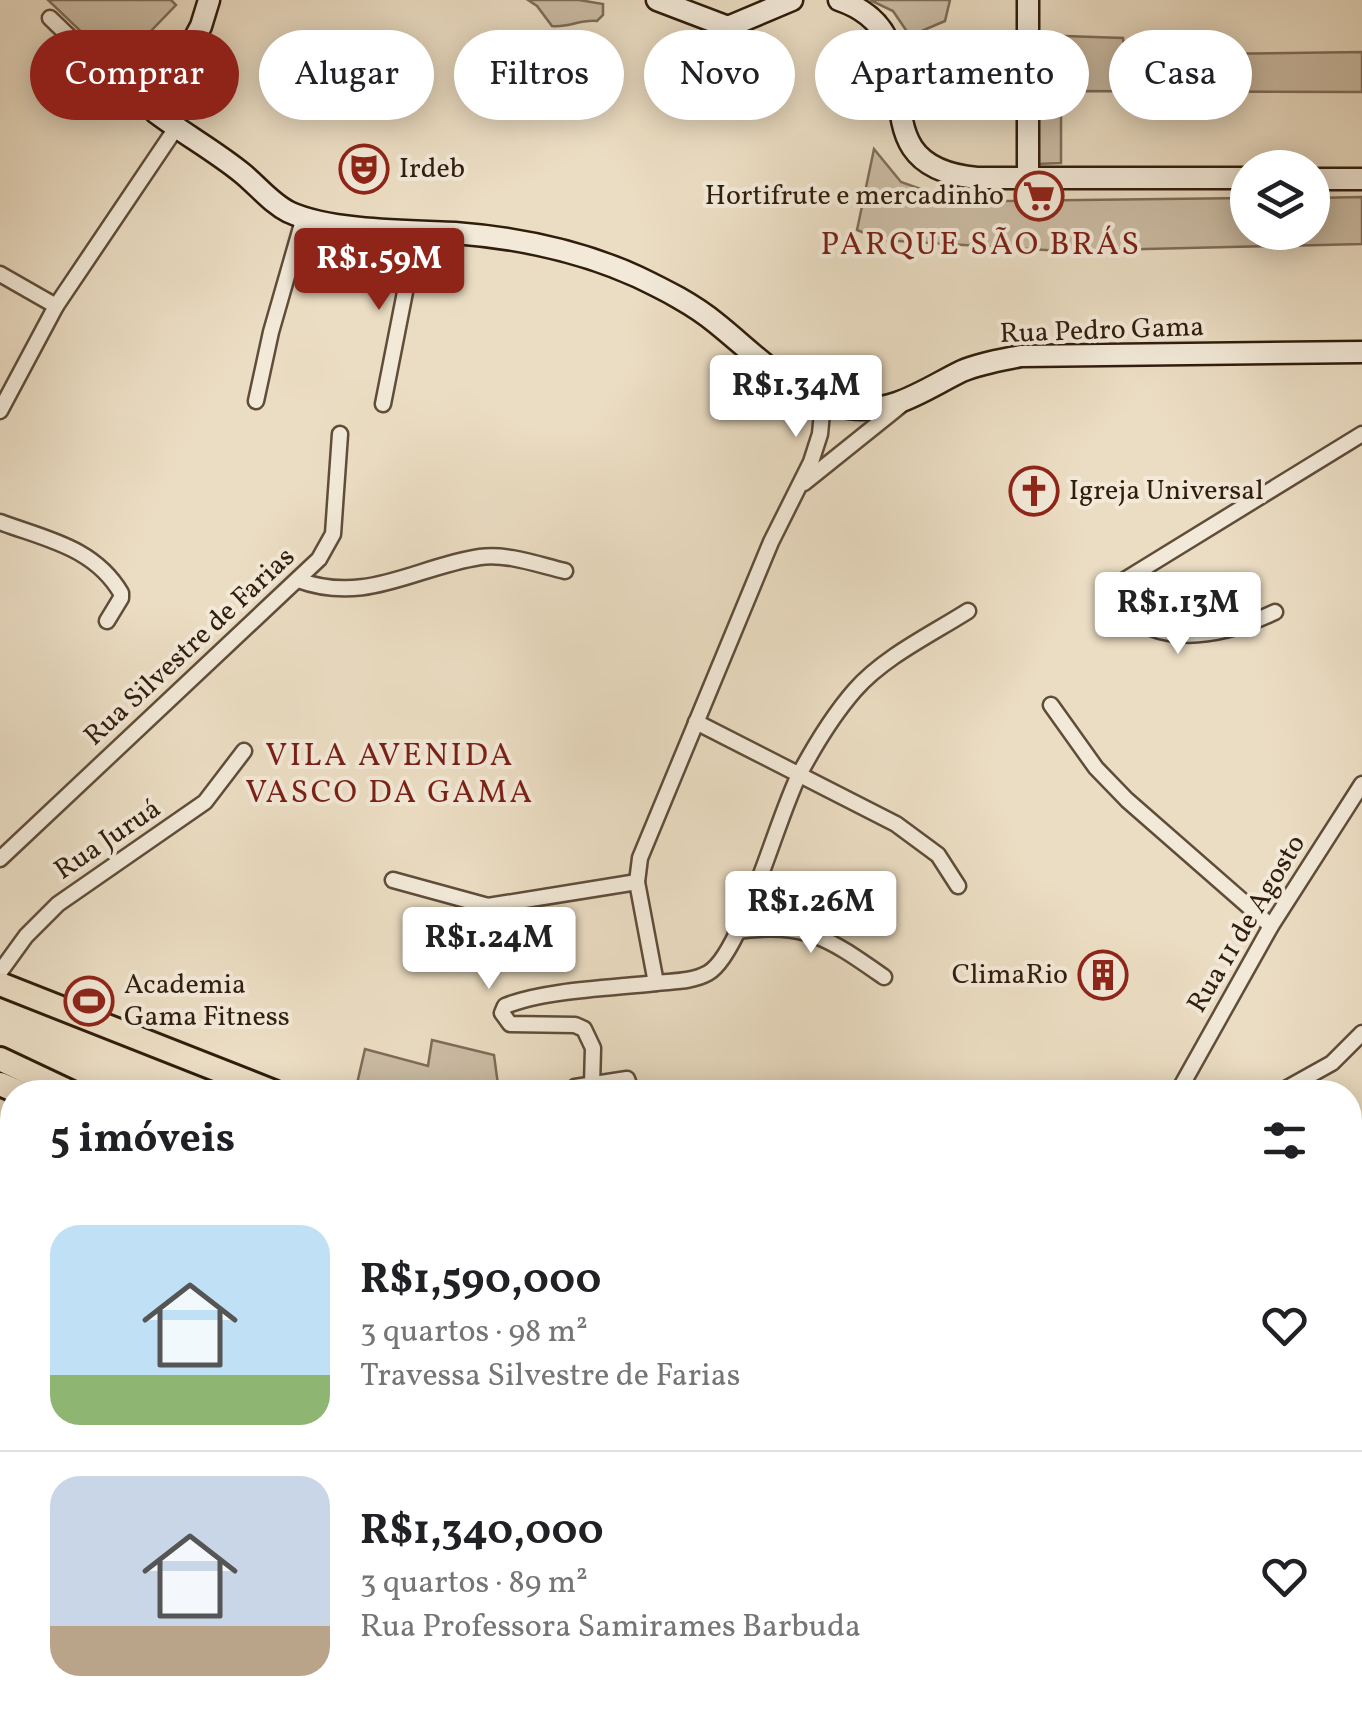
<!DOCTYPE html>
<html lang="pt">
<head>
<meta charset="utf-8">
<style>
	body { margin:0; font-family:Vollkorn,serif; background:#f2f2f2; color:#202124; height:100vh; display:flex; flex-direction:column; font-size:38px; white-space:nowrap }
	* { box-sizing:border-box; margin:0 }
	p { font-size:32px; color:#757577 }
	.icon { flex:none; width:55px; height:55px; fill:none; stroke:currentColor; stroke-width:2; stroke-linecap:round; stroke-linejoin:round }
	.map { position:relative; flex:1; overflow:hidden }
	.sheet { position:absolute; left:0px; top:1080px; width:1362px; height:640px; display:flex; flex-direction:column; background:#fff; border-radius:40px 40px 0 0; box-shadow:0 5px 25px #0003 }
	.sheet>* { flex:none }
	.top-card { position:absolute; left:30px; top:30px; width:1302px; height:90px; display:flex; gap:20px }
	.fabs { position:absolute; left:1230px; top:150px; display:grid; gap:20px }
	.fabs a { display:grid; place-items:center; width:100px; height:100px; border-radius:50%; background:#fff; box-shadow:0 5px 25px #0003; font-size:50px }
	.price { position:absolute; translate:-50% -85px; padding:0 22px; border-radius:10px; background:#fff; color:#222; font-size:32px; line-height:65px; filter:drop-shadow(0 2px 5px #0008) }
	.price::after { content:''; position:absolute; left:50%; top:60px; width:30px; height:22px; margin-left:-15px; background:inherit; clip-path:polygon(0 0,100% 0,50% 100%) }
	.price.on { background:#8f2418; color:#fff }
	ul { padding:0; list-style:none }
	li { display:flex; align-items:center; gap:30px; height:250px; padding:0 50px }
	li+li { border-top:2px solid #e0e0e0 }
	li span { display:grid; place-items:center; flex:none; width:280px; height:200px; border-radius:30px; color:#555 }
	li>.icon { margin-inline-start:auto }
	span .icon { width:120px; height:120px; fill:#fffc; stroke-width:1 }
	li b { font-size:42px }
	h2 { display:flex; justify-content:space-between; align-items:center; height:120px; padding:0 50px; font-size:42px }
	.chip { padding:0 35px; border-radius:45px; background:#fff; box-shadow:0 5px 25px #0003; font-size:35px; line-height:90px }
	.chip.on { background:#8f2418; color:#fff }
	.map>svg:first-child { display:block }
	.green { fill:#cbbca4; stroke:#7e6c58; stroke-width:2.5 }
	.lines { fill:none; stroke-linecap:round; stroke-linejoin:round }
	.street-casing { stroke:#5f4d3a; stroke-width:19 }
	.secondary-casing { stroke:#301d0c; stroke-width:25 }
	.primary-casing { stroke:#301d0c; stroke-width:28 }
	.street { stroke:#f2e9d8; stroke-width:14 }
	.secondary { stroke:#f2e9d8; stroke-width:20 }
	.primary { stroke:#ebddc3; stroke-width:22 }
	.labels { text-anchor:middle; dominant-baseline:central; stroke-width:8; stroke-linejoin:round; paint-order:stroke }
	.poi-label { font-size:28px; fill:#301d0c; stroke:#f2e9d8; text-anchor:start }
	.street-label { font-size:28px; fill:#301d0c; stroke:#f2e9d8 }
	.quarter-label { font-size:32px; letter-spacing:2.5px; fill:#7a1f14; stroke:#f2e9d8 }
</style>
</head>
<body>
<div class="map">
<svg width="1362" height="1720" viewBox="0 0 1362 1720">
	<rect width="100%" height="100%" fill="#ebddc3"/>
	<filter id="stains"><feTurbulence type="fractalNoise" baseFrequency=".002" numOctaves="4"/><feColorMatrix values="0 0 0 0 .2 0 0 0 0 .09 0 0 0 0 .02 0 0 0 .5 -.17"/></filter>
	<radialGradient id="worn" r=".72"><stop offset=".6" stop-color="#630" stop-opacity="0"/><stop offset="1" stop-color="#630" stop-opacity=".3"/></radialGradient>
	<g class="green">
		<polygon points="48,0 171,0 176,5 117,66"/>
		<path d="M528 0H579L603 4V15L597 21C580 19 569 28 552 26L537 6Z"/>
		<polygon points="870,0 950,0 945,21 910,36 893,11"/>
		<polygon points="1035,35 1123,38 1125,55 1362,52 1362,92 1061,91 1061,163 1037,164"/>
		<polygon points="874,149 901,182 940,196 1004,201 1247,198 1248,232 1312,232 1313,198 1362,197 1362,244 1062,251 881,240 857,230"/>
		<polygon points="432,1040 494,1055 499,1092 367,1092 356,1088 365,1049 428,1066"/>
		<polygon points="0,1369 12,1374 12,1409 0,1405"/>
		<polygon points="12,1556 12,1657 0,1640 0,1559"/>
		<polygon points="43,1708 100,1708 111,1720 50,1720"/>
	</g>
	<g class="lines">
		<g class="street-casing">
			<g id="street">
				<polyline points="50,18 132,97 155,112"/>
				<polyline points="0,274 56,306"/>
				<polyline points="256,401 271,332 304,217"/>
				<polyline points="383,404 417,231"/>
				<polyline points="0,411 56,306 176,128"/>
				<polyline points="804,483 900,406"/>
				<path d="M0 522C45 539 94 547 121 593V598L107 621"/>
				<path d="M298 580C366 605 415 567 480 557 507 553 539 565 565 571"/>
				<path d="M1275 612C1220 638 1144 654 1110 589L1362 434"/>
				<polyline points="1051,705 1096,768 1127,800 1271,926"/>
				<polyline points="696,722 896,824 938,855 958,886"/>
				<polyline points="0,859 319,559 333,534 340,434"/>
				<polyline points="393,880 488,906 637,882"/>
				<path d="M736 931C807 922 828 938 884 977"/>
				<polyline points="0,972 26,936 58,904 205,802 244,751"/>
				<polyline points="656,983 637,882 640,858 771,542 811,462 820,434 823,402"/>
				<path d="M592 1085 593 1048 584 1029 575 1025 510 1024 502 1013 505 1006C544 990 612 988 656 983 673 981 692 982 708 973 742 954 778 814 800 773 815 745 834 714 855 690 884 657 930 635 968 611"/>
				<polyline points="569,1092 575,1087 627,1079 632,1092"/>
				<polyline points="1178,1092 1271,926 1362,784"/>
				<polyline points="1280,1092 1332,1063 1362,1033"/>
				<polyline points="1350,1549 1362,1558"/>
				<polyline points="0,1654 12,1673"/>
				<polyline points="1350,1701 1357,1703"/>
				<polyline points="33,1708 39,1720"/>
				<polyline points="306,1708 317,1720"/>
				<polyline points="903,1708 960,1720"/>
				<polyline points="398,1720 408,1708"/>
				<polyline points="819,1720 833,1708"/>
				<polyline points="979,1720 1005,1708"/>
			</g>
		</g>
		<g class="secondary-casing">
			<g id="secondary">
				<path d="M209 0 201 26 155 112C184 134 215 151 242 173 258 186 271 203 289 212 330 231 409 231 455 233 519 238 579 250 638 277 665 290 693 304 716 323 755 354 798 401 849 408 893 414 925 389 962 371 981 363 1001 360 1021 356L1362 352"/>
				<polyline points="657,0 728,27 792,0"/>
				<path d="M839 0C950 38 842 165 977 178H1248"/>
				<polyline points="1028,178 1028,0"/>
				<polyline points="1312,179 1362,179"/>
			</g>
		</g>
		<g class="primary-casing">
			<g id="primary">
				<polyline points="0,984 274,1092"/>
				<polyline points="0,1059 70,1092"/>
				<polyline points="0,1084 19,1092"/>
				<polyline points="1350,1330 1362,1343"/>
				<polyline points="1350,1448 1362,1459"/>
			</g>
		</g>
		<use href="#street" class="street"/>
		<use href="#secondary" class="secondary"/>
		<use href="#primary" class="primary"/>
	</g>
	<defs>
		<g id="theatre-ring" transform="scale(2.5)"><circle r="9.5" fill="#f2e9d8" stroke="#8f2418" stroke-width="1.5"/><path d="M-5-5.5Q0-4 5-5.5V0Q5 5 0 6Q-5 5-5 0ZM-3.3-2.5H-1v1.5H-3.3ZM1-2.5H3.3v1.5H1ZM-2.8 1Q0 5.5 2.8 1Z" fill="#8f2418"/></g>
		<g id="supermarket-ring" transform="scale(2.5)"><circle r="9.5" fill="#f2e9d8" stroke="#8f2418" stroke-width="1.5"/><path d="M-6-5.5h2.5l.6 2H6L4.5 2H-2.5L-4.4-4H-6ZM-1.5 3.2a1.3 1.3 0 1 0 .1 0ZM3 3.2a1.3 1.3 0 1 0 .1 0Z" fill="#8f2418"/></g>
		<g id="church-ring" transform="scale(2.5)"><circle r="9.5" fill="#f2e9d8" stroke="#8f2418" stroke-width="1.5"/><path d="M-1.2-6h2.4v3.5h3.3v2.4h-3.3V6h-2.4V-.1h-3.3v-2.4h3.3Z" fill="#8f2418"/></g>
		<g id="building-ring" transform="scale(2.5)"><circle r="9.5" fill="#f2e9d8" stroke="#8f2418" stroke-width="1.5"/><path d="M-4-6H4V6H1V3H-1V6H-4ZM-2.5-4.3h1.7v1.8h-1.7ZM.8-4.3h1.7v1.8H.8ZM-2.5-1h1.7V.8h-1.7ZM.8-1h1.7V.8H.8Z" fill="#8f2418"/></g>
		<g id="stadium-ring" transform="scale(2.5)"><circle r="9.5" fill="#f2e9d8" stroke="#8f2418" stroke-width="1.5"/><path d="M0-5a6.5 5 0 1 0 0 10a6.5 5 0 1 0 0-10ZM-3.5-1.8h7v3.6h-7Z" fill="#8f2418"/></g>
	</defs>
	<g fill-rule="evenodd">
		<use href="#theatre-ring" x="364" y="169"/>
		<use href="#supermarket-ring" x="1039" y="196"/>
		<use href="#church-ring" x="1034" y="491"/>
		<use href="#building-ring" x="1103" y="975"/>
		<use href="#stadium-ring" x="89" y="1001"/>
	</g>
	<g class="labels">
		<g class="poi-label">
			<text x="399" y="169">Irdeb</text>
			<text x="1004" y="196" text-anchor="end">Hortifrute e mercadinho</text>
			<text x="1069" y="491">Igreja Universal</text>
			<text x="1068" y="975" text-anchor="end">ClimaRio</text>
			<text x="124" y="985">Academia<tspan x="124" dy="32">Gama Fitness</tspan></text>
		</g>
		<g class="street-label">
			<text transform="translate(1102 331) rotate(-2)">Rua Pedro Gama</text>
			<text transform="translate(190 647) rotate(-43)">Rua Silvestre de Farias</text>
			<text transform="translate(108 840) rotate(-34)">Rua Juruá</text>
			<text transform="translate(1247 924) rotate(-59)">Rua 11 de Agosto</text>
		</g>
		<g class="quarter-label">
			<text x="981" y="246">PARQUE SÃO BRÁS</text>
			<text x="390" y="757">VILA AVENIDA<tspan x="390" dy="37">VASCO DA GAMA</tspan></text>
		</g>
	</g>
	<rect width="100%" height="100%" filter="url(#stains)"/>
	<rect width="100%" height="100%" fill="url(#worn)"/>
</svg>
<div class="fabs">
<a><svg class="icon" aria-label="layers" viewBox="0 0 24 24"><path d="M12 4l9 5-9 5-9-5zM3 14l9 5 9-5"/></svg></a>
</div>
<b class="price on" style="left:379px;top:313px">R$1.59M</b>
<b class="price" style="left:796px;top:440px">R$1.34M</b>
<b class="price" style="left:1178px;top:657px">R$1.13M</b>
<b class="price" style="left:811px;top:956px">R$1.26M</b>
<b class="price" style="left:489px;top:992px">R$1.24M</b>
<div class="top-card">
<a class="chip on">Comprar</a>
<a class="chip">Alugar</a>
<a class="chip">Filtros</a>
<a class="chip">Novo</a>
<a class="chip">Apartamento</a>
<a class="chip">Casa</a>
</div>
<section class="sheet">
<h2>5 imóveis<svg class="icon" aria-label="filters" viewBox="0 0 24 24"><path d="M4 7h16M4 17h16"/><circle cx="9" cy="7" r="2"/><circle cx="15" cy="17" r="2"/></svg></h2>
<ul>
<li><span style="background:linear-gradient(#bfe0f5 75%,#8fb573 0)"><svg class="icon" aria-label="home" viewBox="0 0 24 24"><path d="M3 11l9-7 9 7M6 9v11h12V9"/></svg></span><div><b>R$1,590,000</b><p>3 quartos · 98 m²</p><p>Travessa Silvestre de Farias</p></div><svg class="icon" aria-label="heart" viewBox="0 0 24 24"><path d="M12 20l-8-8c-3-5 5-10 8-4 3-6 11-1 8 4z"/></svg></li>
<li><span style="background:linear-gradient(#c9d6e8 75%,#b9a48a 0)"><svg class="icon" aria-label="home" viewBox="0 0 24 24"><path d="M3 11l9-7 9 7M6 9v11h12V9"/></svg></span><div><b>R$1,340,000</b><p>3 quartos · 89 m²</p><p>Rua Professora Samirames Barbuda</p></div><svg class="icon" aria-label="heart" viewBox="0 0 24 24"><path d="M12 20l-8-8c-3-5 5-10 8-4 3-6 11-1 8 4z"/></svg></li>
</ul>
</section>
</div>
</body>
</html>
